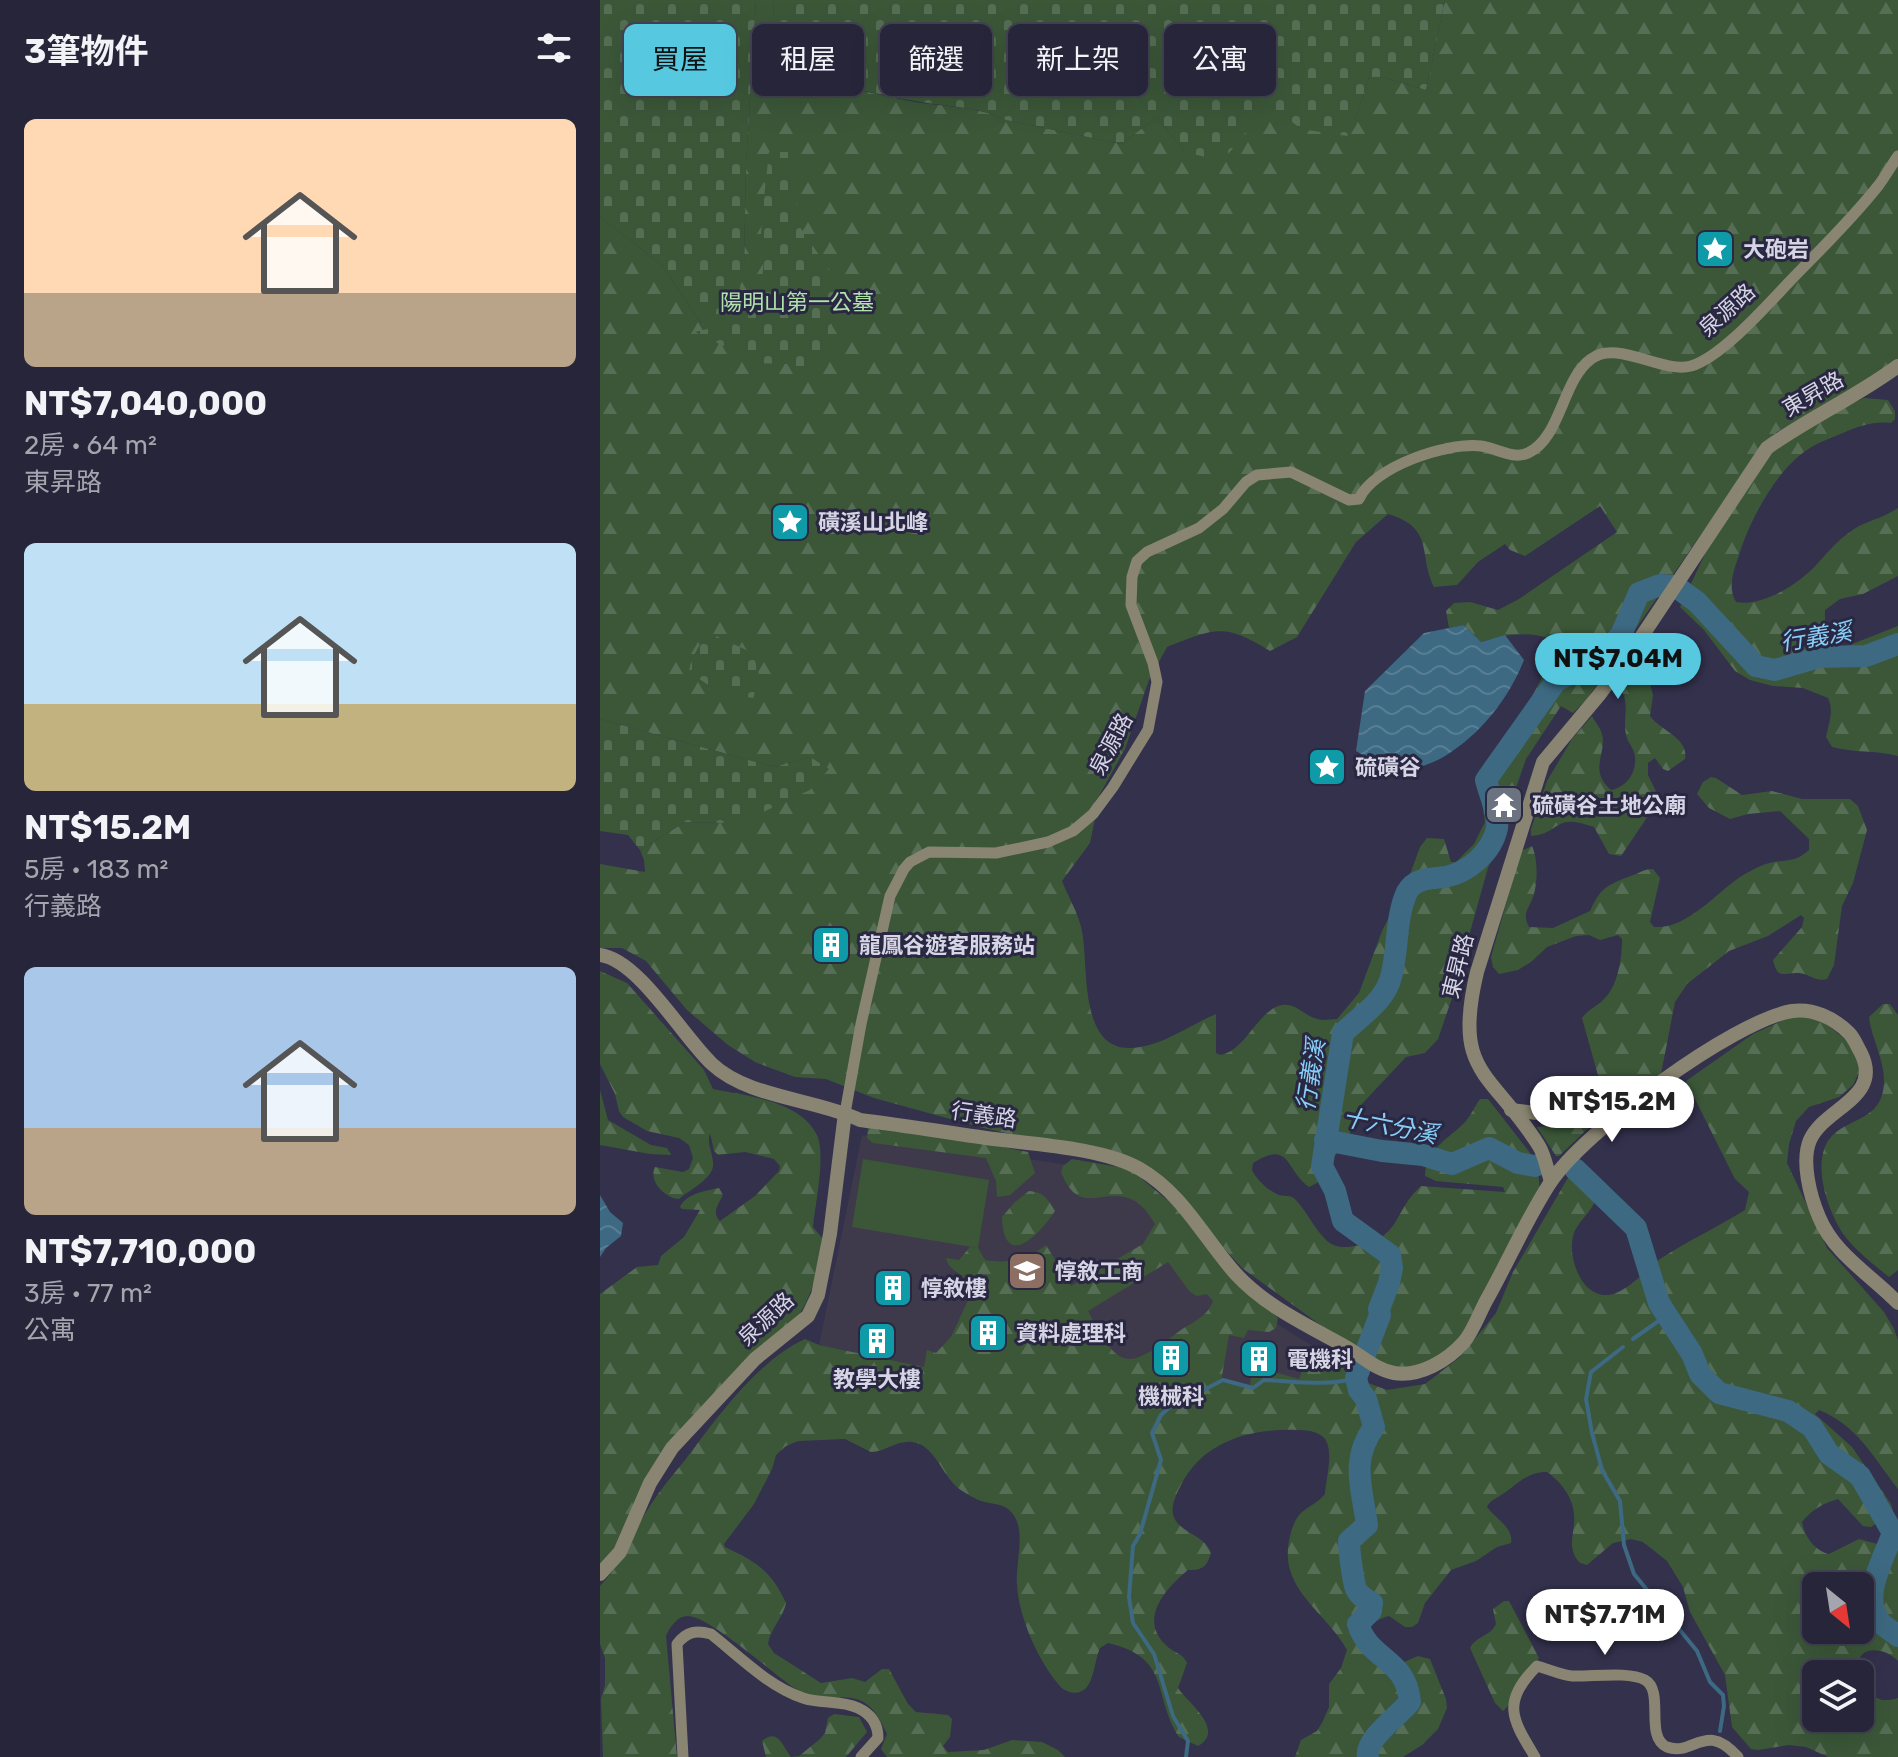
<!DOCTYPE html>
<html lang="zh-TW">
<head>
<meta charset="utf-8">
<style>
	body { margin:0; font-family:Rubik,"Noto Sans TC",sans-serif; background:#2e2d41; color:#f1f3f6; height:100vh; display:flex; flex-direction:column; font-size:30px; white-space:nowrap }
	* { box-sizing:border-box; margin:0 }
	p { font-size:26px; color:#a4a5ae }
	.icon { flex:none; width:44px; height:44px; fill:none; stroke:currentColor; stroke-width:2; stroke-linecap:round; stroke-linejoin:round }
	.map { position:relative; flex:1; overflow:hidden }
	.sheet { display:flex; flex-direction:column; background:#262539; width:600px }
	.sheet>* { flex:none }
	.top-card { position:absolute; left:24px; top:24px; width:760px; height:72px; display:flex; gap:16px }
	.needle { width:52px; rotate:150deg }
	.fabs { position:absolute; left:1202px; top:1572px; display:grid; gap:16px }
	.fabs a { display:grid; place-items:center; width:72px; height:72px; border-radius:12px; background:#262539; box-shadow:0 8px 32px #0002,0 0 0 2px #424253; font-size:40px }
	.price { position:absolute; translate:-50% -68px; padding:0 18px; border-radius:28px; background:#fff; color:#222; font-size:26px; line-height:52px; filter:drop-shadow(0 2px 4px #0008) }
	.price::after { content:''; position:absolute; left:50%; top:48px; width:24px; height:18px; margin-left:-12px; background:inherit; clip-path:polygon(0 0,100% 0,50% 100%) }
	.price.current { background:#56c9e0; color:#111 }
	ul { padding:0; list-style:none }
	li { display:grid; align-content:center; gap:16px; height:424px; padding:0 24px }
	li span { display:grid; place-items:center; height:248px; border-radius:12px; color:#555 }
	li>.icon { margin-inline-start:auto }
	span .icon { width:144px; height:144px; fill:#fffc; stroke-width:1 }
	li b { font-size:34px }
	h2 { display:flex; justify-content:space-between; align-items:center; height:96px; padding:0 24px; font-size:34px }
	.pill { padding:0 28px; border-radius:12px; background:#262539; box-shadow:0 8px 32px #0002,0 0 0 2px #424253; font-size:28px; line-height:72px }
	.pill.current { background:#56c9e0; color:#111 }
	main { display:flex; flex:1; min-height:0 }
	.map>svg:first-child { display:block }
	.education { fill:#3e3a4b }
	.forest { fill:url(#forest-firs); fill-rule:evenodd }
	.cemetery { fill:url(#cemetery-stones) }
	.park { fill:#3b5738 }
	.water { fill:url(#water-waves) }
	.lines { fill:none; stroke-linecap:round; stroke-linejoin:round }
	.stream { stroke:#3d6982; stroke-width:4 }
	.river { stroke:#3d6982; stroke-width:22 }
	.minor { stroke:#8a8572; stroke-width:11 }
	.tertiary { stroke:#8a8572; stroke-width:14 }
	.labels { text-anchor:middle; dominant-baseline:central; stroke-width:6; stroke-linejoin:round; paint-order:stroke }
	.poi-label { font-size:22px; font-weight:bold; fill:#d5d5e6; stroke:#292741; text-anchor:start }
	.park-label { font-size:22px; fill:#b0e3ab; stroke:#292741 }
	.street-label { font-size:22px; fill:#d5d5e6; stroke:#292741 }
	.water-label { font-size:24px; font-style:italic; fill:#87cff8; stroke:#292741 }
</style>
</head>
<body>
<main>
<section class="sheet">
<h2>3筆物件<svg class="icon" aria-label="filters" viewBox="0 0 24 24"><path d="M4 7h16M4 17h16"/><circle cx="9" cy="7" r="2"/><circle cx="15" cy="17" r="2"/></svg></h2>
<ul>
<li><span style="background:linear-gradient(#ffd9b3 70%,#b9a48a 0)"><svg class="icon" aria-label="home" viewBox="0 0 24 24"><path d="M3 11l9-7 9 7M6 9v11h12V9"/></svg></span><div><b>NT$7,040,000</b><p>2房 · 64 m²</p><p>東昇路</p></div></li>
<li><span style="background:linear-gradient(#bfe0f5 65%,#c2b280 0)"><svg class="icon" aria-label="home" viewBox="0 0 24 24"><path d="M3 11l9-7 9 7M6 9v11h12V9"/></svg></span><div><b>NT$15.2M</b><p>5房 · 183 m²</p><p>行義路</p></div></li>
<li><span style="background:linear-gradient(#a9c7e8 65%,#b9a48a 0)"><svg class="icon" aria-label="home" viewBox="0 0 24 24"><path d="M3 11l9-7 9 7M6 9v11h12V9"/></svg></span><div><b>NT$7,710,000</b><p>3房 · 77 m²</p><p>公寓</p></div></li>
</ul>
</section>
<div class="map">
<svg width="1298" height="1757" viewBox="0 0 1298 1757">
	<defs>
		<pattern id="forest-firs" width="22" height="20" patternUnits="userSpaceOnUse" patternTransform="scale(2)"><rect width="22" height="20" fill="#3b5738"/><path d="M5 1l3.5 6h-7zM16 11l3.5 6h-7z" fill="#566e55"/></pattern>
		<pattern id="cemetery-stones" width="16" height="16" patternUnits="userSpaceOnUse" patternTransform="scale(2)"><rect width="16" height="16" fill="#3b5738"/><path d="M2 7V4a2 2 0 0 1 4 0v3zM10 15v-3a2 2 0 0 1 4 0v3z" fill="#566e55"/></pattern>
		<pattern id="water-waves" width="16" height="10" patternUnits="userSpaceOnUse" patternTransform="scale(2)"><rect width="16" height="10" fill="#3d6982"/><path d="M0 5q4-4 8 0t8 0" fill="none" stroke="#587e94"/></pattern>
	</defs>
	<rect width="100%" height="100%" fill="#33314c"/>
	<polygon class="education" points="262,1135 524,1173 650,1307 711,1345 687,1413 324,1367 219,1345"/>
	<g class="forest">
		<path d="M156 0H174L172 39 176 67C222 81 268 93 315 102 346 107 378 106 406 120L521 144 557 117 585 152 671 105 701 129 755 121 769 77H782L826 90 845 0H1298V361L1262 386 1177 432 1158 452 987 699 973 713 961 706 926 759 887 871 851 1001 838 1039 825 1053 806 1057 760 1106 750 1133 717 1183 709 1187C685 1170 691 1139 653 1163L652 1170C657 1180 667 1190 679 1195 685 1197 690 1194 696 1200 707 1212 714 1228 726 1240 734 1248 745 1248 755 1246 802 1239 792 1212 821 1186L905 1192 903 1187 836 1181 825 1176C826 1148 848 1140 866 1121 871 1115 875 1106 880 1099H888L937 1162 940 1191 857 1342 835 1358 809 1370 792 1371 752 1348 642 1268 586 1207 536 1161 383 1128 274 1098 226 1079 195 1077 155 1062 128 1045 87 1010 46 961 22 948H0V864L45 872 44 860 40 850 85 822 124 823 210 757 174 767 0 719V217L62 265 102 325 144 264 146 165ZM1000 506 1017 532 919 599 898 610 870 602 854 603 846 611 849 628 864 625 881 642C905 635 929 630 952 640L949 664 912 735 885 770 881 795 885 822 874 844 856 862H851L844 839 827 838 820 847 808 880 782 931 759 993 737 1019C731 1019 723 1021 718 1019 703 1016 695 1000 678 1006 657 1014 645 1050 621 1055L616 1053V1014C590 1025 559 1048 530 1048 476 1049 490 958 481 927 477 911 468 896 462 881L490 843 500 794 525 749 549 680 567 647C616 628 624 623 670 651L697 637 756 542 788 514C835 528 818 554 834 587L857 585 878 562 905 544 910 550 925 556Z"/>
		<path d="M1264 398 1288 400 1295 411V419L1291 423C1274 421 1259 426 1243 433 1234 437 1224 440 1215 445 1179 464 1151 517 1139 555 1134 570 1127 587 1136 602 1163 607 1199 584 1217 564 1230 550 1241 536 1259 526 1273 519 1283 518 1298 508V576L1263 594 1240 599 1225 610C1224 625 1229 637 1225 651L1232 652 1298 626V756C1276 750 1254 753 1232 747L1226 737C1229 723 1234 711 1228 698L1203 688 1173 686 1150 680 1135 671 1104 630 1080 607 1105 554 1148 482 1172 452 1209 424Z"/>
		<path d="M1040 653 1047 656 1049 665 1048 676 1053 695 1050 716C1061 731 1089 738 1085 759L1068 771 1063 769 1055 758 1048 763V775L1061 802 1048 816 1021 856 1009 854 994 827C952 812 963 833 931 836V829L947 781 972 739 992 716C995 722 1000 727 1002 734 1007 754 988 770 1011 790 1028 787 1039 769 1034 752 1032 746 1027 741 1026 735 1022 712 1033 703 1015 681Z"/>
		<path d="M1111 777 1116 778 1142 795 1172 791 1202 799H1250L1258 806 1267 830 1253 883 1242 906 1234 965 1227 979C1215 982 1210 974 1199 973 1184 972 1178 981 1173 960L1202 927 1204 918 1201 915 1168 936 1129 951 1087 984 1075 1002 1061 1074C1042 1083 1024 1094 1004 1087L999 1079 982 1018C988 1010 995 1007 1002 1001 1018 988 1022 958 1022 939L1018 935 1000 940 989 935 976 936 947 947 931 962 918 970 899 974 893 967 891 957 921 851 932 846C938 859 938 883 933 897 928 910 922 914 929 927L953 928 990 911C1001 888 1005 886 1028 877 1038 874 1043 869 1053 869L1060 878 1050 922 1054 927C1087 929 1114 895 1140 877 1150 871 1162 864 1174 862 1189 860 1197 861 1209 850V839L1180 811 1148 814 1130 819 1109 808 1097 794 1103 782Z"/>
		<path d="M0 971 27 983 104 1070 113 1089C146 1096 200 1100 217 1135 226 1155 215 1205 213 1227L222 1238C221 1265 213 1291 200 1314L94 1415 14 1549 0 1565V1294L37 1267 58 1265 61 1256 84 1237 100 1210 82 1209 80 1207C87 1193 105 1191 119 1188L123 1195C119 1203 111 1213 120 1221L155 1196 179 1171 180 1166 174 1159 145 1152 118 1155 114 1151 110 1133C106 1145 114 1154 113 1166 112 1179 88 1191 79 1199 65 1198 48 1181 55 1167L83 1172 89 1169 93 1158 89 1145 79 1138 47 1131 23 1117 19 1111 15 1094 0 1064Z"/>
		<path d="M1283 1004H1290L1298 1015V1270L1289 1277C1273 1264 1257 1252 1244 1235 1227 1211 1208 1155 1235 1133 1251 1120 1276 1117 1282 1095 1290 1068 1272 1043 1269 1017Z"/>
		<path d="M1193 1016 1213 1017 1230 1027 1246 1040 1257 1056 1259 1072 1253 1085 1239 1097 1209 1107 1196 1121 1189 1144 1187 1163 1227 1248 1284 1312 1294 1329 1298 1340V1489C1274 1458 1257 1425 1219 1410L1215 1414 1252 1447 1291 1504 1293 1511 1271 1527 1263 1526 1238 1499C1224 1503 1211 1510 1202 1522 1204 1536 1215 1551 1229 1554L1259 1539 1281 1545 1298 1538V1661C1283 1645 1251 1645 1260 1674H1216V1718H1260V1674C1267 1694 1277 1705 1298 1698V1757H1228L1206 1747 1189 1745 1158 1750 1151 1749 1132 1727 1125 1675 1090 1612 1083 1587 1067 1561 1043 1542 1031 1539 1013 1543 987 1565 980 1563C965 1547 976 1532 974 1514 973 1497 960 1481 947 1472 925 1472 918 1485 901 1495 894 1500 890 1500 887 1507 895 1518 914 1528 911 1543L897 1547 876 1561 851 1570 825 1603 818 1623 812 1627H805L789 1616C777 1619 768 1625 767 1638L790 1668 818 1656 830 1659 846 1699 847 1708 838 1729 822 1745 803 1757H695L701 1740 717 1731 723 1721 729 1707V1684L741 1668 747 1650C729 1616 684 1592 688 1549 689 1538 692 1523 700 1514 708 1506 718 1503 725 1494 726 1479 734 1452 725 1439 719 1431 706 1430 697 1430 651 1428 603 1441 581 1485 577 1493 571 1504 573 1514 577 1533 605 1534 611 1553 607 1566 603 1571 588 1570 565 1589 536 1621 569 1648 577 1654 582 1653 587 1663L578 1688C588 1703 626 1730 598 1746L579 1737C552 1695 572 1658 508 1643L500 1648C495 1659 494 1680 486 1688 479 1696 465 1693 459 1685 438 1660 419 1618 417 1585 415 1564 427 1530 412 1513 404 1503 396 1505 385 1502 376 1500 365 1493 358 1488 342 1475 334 1444 312 1442 297 1440 285 1452 271 1452L245 1439 198 1441 186 1446 176 1455 172 1469 154 1504 124 1544 125 1547C156 1562 171 1570 186 1603 183 1618 170 1629 168 1644L174 1653 221 1683 252 1678 265 1682 282 1669H289L308 1704 316 1712 348 1715 352 1719 350 1737 343 1746 348 1752 384 1750 412 1740 442 1742 458 1750 465 1757H287L281 1749 287 1734C262 1676 240 1710 197 1690 174 1675 111 1617 88 1616 77 1616 70 1627 66 1636L77 1757H3L1 1699 5 1685V1658L0 1644V1586C24 1561 28 1542 45 1514 56 1495 71 1477 85 1460 117 1418 157 1361 205 1339L219 1345 324 1367 327 1350 336 1353 351 1337 371 1294C371 1271 350 1276 346 1258L359 1260 370 1247 378 1248 385 1260C408 1264 428 1260 446 1245L471 1286 543 1244 555 1224C550 1216 543 1205 535 1201 504 1184 480 1220 461 1172L463 1166 472 1159 530 1169 579 1210 678 1318 676 1328 669 1332 648 1330 644 1338 629 1335 621 1382 650 1387 651 1376 660 1378 663 1369 699 1379 711 1345 740 1360 768 1383 787 1390 825 1384 860 1357 896 1313 913 1272 969 1176 973 1175 995 1201C990 1214 976 1223 973 1236 967 1261 985 1305 1016 1293 1033 1286 1045 1270 1060 1259 1087 1241 1118 1227 1145 1210L1149 1192 1135 1179 1086 1081 1153 1034ZM568 1262 590 1292 597 1296 607 1294 613 1301C608 1316 593 1322 581 1330 529 1369 520 1374 488 1311ZM1216 1586H1260V1630H1216Z"/>
		<polygon points="0,1090 8,1120 51,1145 67,1148 71,1155 50,1154 0,1145"/>
		<polygon points="1000,1117 959,1156 956,1156 937,1127 969,1124"/>
		<polygon points="274,1122 428,1152 435,1173 410,1195 397,1197 396,1181 386,1158 273,1143 267,1138 268,1126"/>
		<path d="M429 1191C444 1192 448 1199 455 1211 440 1234 404 1272 402 1217L415 1202Z"/>
		<path d="M904 1601H909L939 1658 925 1675 910 1704 903 1711 895 1703 870 1648C876 1636 891 1636 896 1624L893 1609Z"/>
		<path d="M234 1714 259 1717 267 1732 246 1757H166L162 1741C178 1728 182 1745 191 1757L199 1756 220 1739 225 1733 228 1718Z"/>
	</g>
	<g class="cemetery">
		<polygon points="0,0 156,0 146,165 144,264 138,299 102,325 62,265 0,217"/>
		<path d="M174 0H845L826 90 782 77H769L755 121 747 136 701 129 670 105 622 161 585 152 557 117 521 144 406 120C378 106 346 107 315 101 268 93 222 81 176 67L172 39Z"/>
		<path d="M169 152H194L197 223 235 278 246 306 230 327 219 356 206 368 187 364 158 363 95 332C129 325 160 309 163 271 164 258 161 246 161 233 163 206 166 179 169 152Z"/>
		<path d="M105 631 153 653 160 678 153 698 117 691 89 672C91 655 101 647 105 631Z"/>
		<polygon points="0,719 174,767 210,757 229,769 210,790 159,814 124,823 85,822 40,850 28,835 0,831"/>
	</g>
	<polygon class="park" points="263,1159 389,1180 378,1248 252,1227"/>
	<g class="water">
		<path d="M864 625 881 642 905 635 924 660C909 698 881 734 845 756 832 764 813 769 798 775L756 751 765 691 824 633Z"/>
		<polygon points="0,1195 10,1212 23,1223 21,1236 6,1248 0,1257"/>
	</g>
	<g class="lines">
		<g class="stream">
			<polyline points="1033,1339 1067,1315"/>
			<polyline points="1023,1347 991,1372 986,1399 992,1433 1002,1470 1020,1501 1024,1545 1034,1574 1097,1651 1110,1682 1123,1695 1124,1706 1120,1731"/>
			<path d="M588 1398 623 1380 653 1388 664 1380C695 1381 726 1387 756 1378"/>
			<polyline points="574,1403 561,1415 552,1433 561,1460 540,1534 533,1546 529,1597 533,1623 554,1654 573,1716 588,1741 586,1757"/>
		</g>
		<g class="river">
			<polyline points="725,1140 782,1151 823,1155 852,1164 889,1148 918,1163 935,1166"/>
			<path d="M975 1169 1036 1228 1059 1303 1092 1354 1100 1374 1119 1393 1188 1411 1212 1427 1229 1454 1260 1476 1293 1533C1284 1558 1262 1594 1278 1619 1282 1626 1292 1631 1298 1636"/>
			<path d="M768 1757C764 1740 798 1716 810 1702 806 1657 770 1662 758 1624L771 1611 772 1603C766 1599 759 1596 756 1589 753 1581 749 1550 749 1541L767 1525C762 1488 750 1460 774 1427L766 1399 759 1390 756 1378 780 1315 779 1309 789 1283 792 1268 790 1255 743 1221 735 1191 722 1166 743 1033C759 1017 780 1005 789 983 799 958 794 920 807 892 815 877 832 879 845 877 868 873 892 852 897 828 899 815 889 793 886 780L956 681 998 660 1021 635 1039 593 1060 585 1075 586 1097 602 1156 666 1175 670 1219 657 1266 656 1298 644"/>
		</g>
		<g class="minor">
			<path d="M245 1113 261 1024 290 896 304 869 310 862 329 852 396 853 448 842 473 831 493 814 513 787 548 730 557 682 553 663 531 605 532 577 537 561 547 552 599 528 623 509 646 482 657 475 691 472 749 500 759 499C773 467 846 442 881 446 896 448 913 460 928 453 961 438 962 380 991 359 1017 339 1062 374 1091 366 1122 357 1168 304 1191 280 1221 249 1252 219 1278 186 1285 177 1291 166 1298 156"/>
			<path d="M83 1757 77 1644C87 1631 97 1630 111 1634 140 1657 168 1686 203 1698 220 1704 241 1700 258 1708 271 1714 278 1724 278 1738L261 1757"/>
			<path d="M935 1757C912 1719 901 1703 937 1666 948 1669 961 1675 972 1676 991 1677 1029 1671 1045 1680 1065 1691 1044 1737 1067 1747 1094 1757 1105 1720 1138 1757"/>
		</g>
		<g class="tertiary">
			<path d="M0 955C39 960 83 1037 112 1064 148 1098 216 1099 260 1120 302 1125 344 1132 386 1138 429 1144 502 1147 540 1169 583 1194 603 1237 635 1273 666 1307 707 1325 746 1347 762 1356 776 1370 794 1373 820 1377 847 1361 864 1342 873 1331 879 1314 886 1301 908 1262 926 1220 950 1183 983 1132 1133 1021 1192 1011 1213 1008 1234 1018 1249 1033 1254 1038 1257 1046 1261 1053 1283 1098 1225 1107 1210 1140 1201 1161 1210 1196 1219 1217 1234 1254 1271 1275 1298 1303"/>
			<polyline points="911,1110 954,1115 996,1106 1029,1106"/>
			<path d="M951 1181C947 1170 945 1156 939 1146 892 1071 852 1075 877 972L943 762 999 695 1038 642 1167 448C1209 418 1256 397 1298 366"/>
			<polyline points="0,1574 20,1552 50,1483 72,1448 155,1359 208,1316 218,1295 230,1234 245,1113"/>
		</g>
	</g>
	<defs>
		<g id="sight-square" transform="scale(2)"><rect x="-9" y="-9" width="18" height="18" rx="4" fill="#0f9aa8" stroke="#292741"/><path d="M0-6L1.8-2.2L6-1.7L2.9 1.2L3.7 5.4L0 3.3L-3.7 5.4L-2.9 1.2L-6-1.7L-1.8-2.2Z" fill="#fff"/></g>
		<g id="temple-square" transform="scale(2)"><rect x="-9" y="-9" width="18" height="18" rx="4" fill="#6b7280" stroke="#292741"/><path d="M0-6L5-2H3V0L6.5 2.5H4V6H1.5V3h-3V6H-4V2.5H-6.5L-3 0V-2H-5Z" fill="#fff"/></g>
		<g id="building-square" transform="scale(2)"><rect x="-9" y="-9" width="18" height="18" rx="4" fill="#0f9aa8" stroke="#292741"/><path d="M-4-6H4V6H1V3H-1V6H-4ZM-2.5-4.3h1.7v1.8h-1.7ZM.8-4.3h1.7v1.8H.8ZM-2.5-1h1.7V.8h-1.7ZM.8-1h1.7V.8H.8Z" fill="#fff"/></g>
		<g id="school-square" transform="scale(2)"><rect x="-9" y="-9" width="18" height="18" rx="4" fill="#8d6e63" stroke="#292741"/><path d="M0-5L7-2L0 1L-7-2ZM-4 1L0 2.5L4 1V4Q0 6-4 4Z" fill="#fff"/></g>
	</defs>
	<g fill-rule="evenodd">
		<use href="#sight-square" x="1115" y="249"/>
		<use href="#sight-square" x="190" y="522"/>
		<use href="#sight-square" x="727" y="767"/>
		<use href="#temple-square" x="904" y="805"/>
		<use href="#building-square" x="231" y="945"/>
		<use href="#school-square" x="427" y="1271"/>
		<use href="#building-square" x="293" y="1288"/>
		<use href="#building-square" x="388" y="1333"/>
		<use href="#building-square" x="277" y="1341"/>
		<use href="#building-square" x="571" y="1358"/>
		<use href="#building-square" x="659" y="1359"/>
	</g>
	<g class="labels">
		<g class="poi-label">
			<text x="1143" y="249">大砲岩</text>
			<text x="218" y="522">磺溪山北峰</text>
			<text x="755" y="767">硫磺谷</text>
			<text x="932" y="805">硫磺谷土地公廟</text>
			<text x="259" y="945">龍鳳谷遊客服務站</text>
			<text x="455" y="1271">惇敘工商</text>
			<text x="321" y="1288">惇敘樓</text>
			<text x="416" y="1333">資料處理科</text>
			<text x="687" y="1359">電機科</text>
			<text x="277" y="1379" text-anchor="middle">教學大樓</text>
			<text x="571" y="1396" text-anchor="middle">機械科</text>
		</g>
		<g class="park-label">
			<text x="197" y="302">陽明山第一公墓</text>
		</g>
		<g class="street-label">
			<text transform="translate(1127 310) rotate(-42)">泉源路</text>
			<text transform="translate(1213 394) rotate(-30)">東昇路</text>
			<text transform="translate(511 744) rotate(-62)">泉源路</text>
			<text transform="translate(858 966) rotate(-76)">東昇路</text>
			<text transform="translate(384 1115) rotate(8)">行義路</text>
			<text transform="translate(166 1319) rotate(-43)">泉源路</text>
		</g>
		<g class="water-label">
			<text transform="translate(1216 637) rotate(-9)">行義溪</text>
			<text transform="translate(711 1075) rotate(-81)">行義溪</text>
			<text transform="translate(790 1126) rotate(11)">十六分溪</text>
		</g>
	</g>
</svg>
<div class="fabs">
<a><svg class="needle" viewBox="-14 -14 28 28"><path d="M0-13l5 13h-10z" fill="#e53935"/><path d="M0 13l5-13h-10z" fill="#a4a5ae"/></svg></a>
<a><svg class="icon" aria-label="layers" viewBox="0 0 24 24"><path d="M12 4l9 5-9 5-9-5zM3 14l9 5 9-5"/></svg></a>
</div>
<b class="price current" style="left:1018px;top:701px">NT$7.04M</b>
<b class="price" style="left:1012px;top:1144px">NT$15.2M</b>
<b class="price" style="left:1005px;top:1657px">NT$7.71M</b>
<div class="top-card">
<a class="pill current">買屋</a>
<a class="pill">租屋</a>
<a class="pill">篩選</a>
<a class="pill">新上架</a>
<a class="pill">公寓</a>
</div>
</div>
</main>
</body>
</html>
